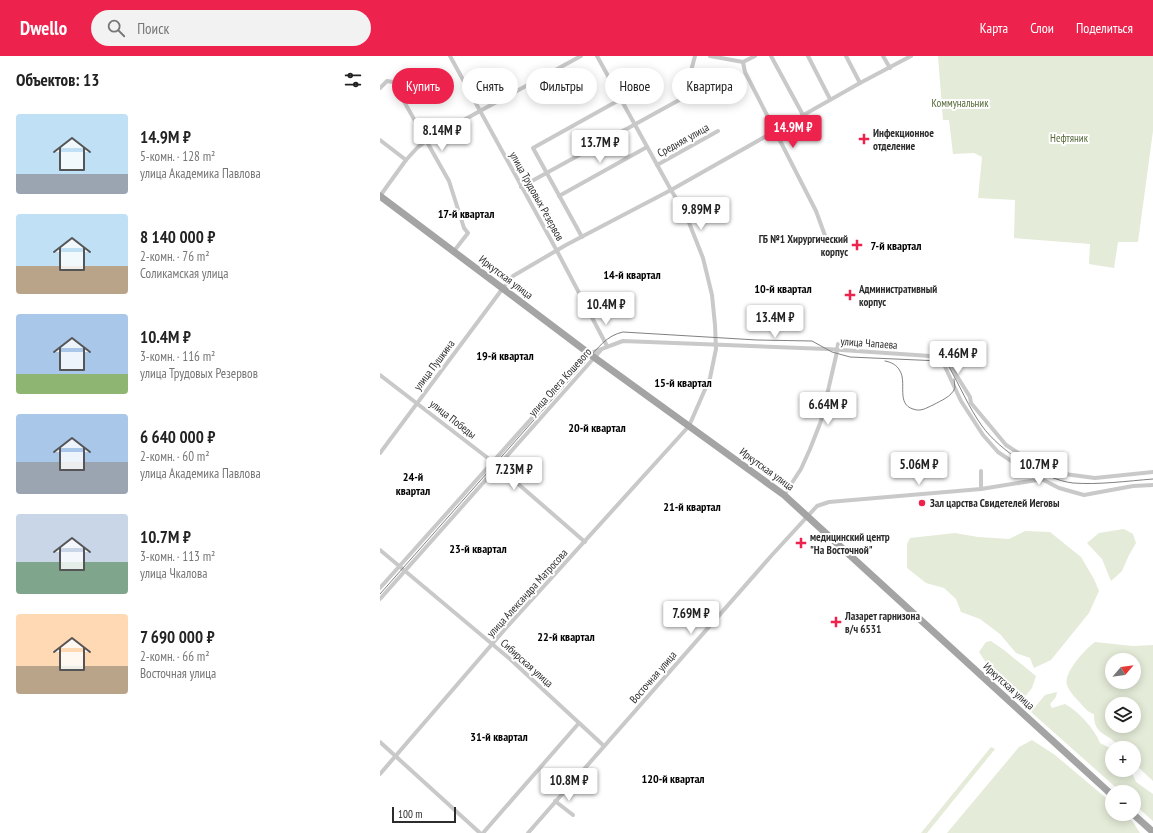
<!DOCTYPE html>
<html lang="ru">
<head>
<meta charset="utf-8">
<style>
	body { margin:0; font-family:"PT Sans Narrow",sans-serif; background:#f2f2f2; color:#222; height:100vh; display:flex; flex-direction:column; font-size:15px; white-space:nowrap }
	* { box-sizing:border-box; margin:0 }
	p { font-size:13px; color:#767676 }
	.icon { flex:none; width:22px; height:22px; fill:none; stroke:currentColor; stroke-width:2; stroke-linecap:round; stroke-linejoin:round }
	.map { position:relative; flex:1; overflow:hidden }
	.side { display:flex; flex-direction:column; background:#fff; width:380px }
	.side>* { flex:none }
	.top-card { position:absolute; left:12px; top:12px; width:380px; height:36px; display:flex; gap:8px }
	.needle { width:26px; rotate:62deg }
	.buttons { position:absolute; left:725px; top:597px; display:grid; gap:8px }
	.buttons a { display:grid; place-items:center; width:36px; height:36px; border-radius:50%; background:#fff; box-shadow:0 2px 10px #0003; font-size:20px }
	.scale { position:absolute; left:12px; bottom:10px; width:64px; box-sizing:border-box; padding-left:4px; border:2px solid #2c2c2c; border-top:0; font-size:11px; line-height:14px; white-space:nowrap; color:#2c2c2c; -webkit-text-stroke:3px #fff; paint-order:stroke }
	.price { position:absolute; translate:-50% -34px; padding:0 9px; border-radius:4px; background:#fff; color:#222; font-size:13px; line-height:26px; filter:drop-shadow(0 1px 2px #0008) }
	.price::after { content:''; position:absolute; left:50%; top:24px; width:12px; height:9px; margin-left:-6px; background:inherit; clip-path:polygon(0 0,100% 0,50% 100%) }
	.price.current { background:#ed234d; color:#fff }
	ul { padding:0; list-style:none }
	li { display:flex; align-items:center; gap:12px; height:100px; padding:0 16px }
	li span { display:grid; place-items:center; flex:none; width:112px; height:80px; border-radius:4px; color:#555 }
	li>.icon { margin-inline-start:auto }
	span .icon { width:48px; height:48px; fill:#fffc; stroke-width:1 }
	li b { font-size:17px }
	h2 { display:flex; justify-content:space-between; align-items:center; height:48px; padding:0 16px; font-size:17px }
	.pill { padding:0 14px; border-radius:18px; background:#fff; box-shadow:0 2px 10px #0003; font-size:14px; line-height:36px }
	.pill.current { background:#ed234d; color:#fff }
	header { display:flex; align-items:center; gap:24px; box-sizing:border-box; height:56px; padding:0 20px; background:#ed234d; color:#fff }
	header strong { font-size:19px }
	nav { display:flex; gap:22px; margin-inline-start:auto; font-size:14px }
	.search { width:280px; height:36px; background:#f2f2f2; display:flex; align-items:center; gap:10px; box-sizing:border-box; padding:0 14px; border-radius:22px; color:#767676; font-size:15px }
	main { display:flex; flex:1; min-height:0 }
	.map>svg:first-child { display:block }
	.green { fill:#e4ebd8; fill-rule:evenodd }
	.lines { fill:none; stroke-linecap:round; stroke-linejoin:round }
	.street { stroke:#c9c9c9; stroke-width:4 }
	.primary { stroke:#a4a4a4; stroke-width:7 }
	.tram { stroke:#818181; stroke-width:1 }
	.poi-dot { fill:#ed234d; stroke:#fff; stroke-width:1.5 }
	.labels { text-anchor:middle; dominant-baseline:central; stroke-width:4; stroke-linejoin:round; paint-order:stroke }
	.park-label { font-size:11px; fill:#556938; stroke:#fff }
	.poi-label { font-size:11px; font-weight:bold; fill:#2c2c2c; stroke:#fff; text-anchor:start }
	.street-label { font-size:11px; fill:#2c2c2c; stroke:#fff }
	.neighbourhood-label { font-size:12px; font-weight:bold; fill:#000; stroke:#fff }
</style>
</head>
<body>
<header>
<strong>Dwello</strong>
<div class="search"><svg class="icon" aria-label="search" viewBox="0 0 24 24"><circle cx="10" cy="10" r="6"/><path d="M15 15l6 6"/></svg>Поиск</div>
<nav><a>Карта</a><a>Слои</a><a>Поделиться</a></nav>
</header>
<main>
<section class="side">
<h2>Объектов: 13<svg class="icon" aria-label="filters" viewBox="0 0 24 24"><path d="M4 7h16M4 17h16"/><circle cx="9" cy="7" r="2"/><circle cx="15" cy="17" r="2"/></svg></h2>
<ul>
<li><span style="background:linear-gradient(#bfe0f5 75%,#9aa5b1 0)"><svg class="icon" aria-label="home" viewBox="0 0 24 24"><path d="M3 11l9-7 9 7M6 9v11h12V9"/></svg></span><div><b>14.9M ₽</b><p>5-комн. · 128 m²</p><p>улица Академика Павлова</p></div></li>
<li><span style="background:linear-gradient(#bfe0f5 65%,#b9a48a 0)"><svg class="icon" aria-label="home" viewBox="0 0 24 24"><path d="M3 11l9-7 9 7M6 9v11h12V9"/></svg></span><div><b>8 140 000 ₽</b><p>2-комн. · 76 m²</p><p>Соликамская улица</p></div></li>
<li><span style="background:linear-gradient(#a9c7e8 75%,#8fb573 0)"><svg class="icon" aria-label="home" viewBox="0 0 24 24"><path d="M3 11l9-7 9 7M6 9v11h12V9"/></svg></span><div><b>10.4M ₽</b><p>3-комн. · 116 m²</p><p>улица Трудовых Резервов</p></div></li>
<li><span style="background:linear-gradient(#a9c7e8 60%,#9aa5b1 0)"><svg class="icon" aria-label="home" viewBox="0 0 24 24"><path d="M3 11l9-7 9 7M6 9v11h12V9"/></svg></span><div><b>6 640 000 ₽</b><p>2-комн. · 60 m²</p><p>улица Академика Павлова</p></div></li>
<li><span style="background:linear-gradient(#c9d6e8 60%,#7fa58c 0)"><svg class="icon" aria-label="home" viewBox="0 0 24 24"><path d="M3 11l9-7 9 7M6 9v11h12V9"/></svg></span><div><b>10.7M ₽</b><p>3-комн. · 113 m²</p><p>улица Чкалова</p></div></li>
<li><span style="background:linear-gradient(#ffd9b3 65%,#b9a48a 0)"><svg class="icon" aria-label="home" viewBox="0 0 24 24"><path d="M3 11l9-7 9 7M6 9v11h12V9"/></svg></span><div><b>7 690 000 ₽</b><p>2-комн. · 66 m²</p><p>Восточная улица</p></div></li>
</ul>
</section>
<div class="map">
<svg width="773" height="777" viewBox="0 0 773 777">
	<rect width="100%" height="100%" fill="#fff"/>
	<g class="green">
		<polygon points="558,0 773,0 773,75 758,186 738,186 734,212 709,208 710,188 634,182 635,144 598,142 602,101 594,97 573,98 569,64 563,64"/>
		<polygon points="744,473 753,478 756,487 749,499 742,515 731,525 722,503 707,487 719,477"/>
		<polygon points="645,475 670,476 701,501 714,523 719,535 709,557 671,604 654,612 650,602 636,597 620,578 600,563 581,556 576,543 564,532 546,527 527,512 527,488 530,482 575,477 598,481 629,483"/>
		<path d="M611 585 624 594 656 620 652 632 642 644C625 632 610 613 599 596L606 586Z"/>
		<path d="M715 586 753 590 773 589V725L754 707V692H739C732 677 713 681 714 658 707 656 706 653 702 649 696 642 690 637 687 629 683 617 706 592 715 586ZM732 604H754V626H732ZM732 648H754V670H732Z"/>
		<path d="M677 636 676 641 670 648 672 652 685 648C699 656 714 672 720 687L730 692 732 694V714L751 715 756 726 773 738V765L754 748V736H741L651 656 665 639Z"/>
		<polygon points="652,684 675,699 732,747 732,758 745,758 753,766 760,777 567,777 639,691"/>
		<polygon points="611,691 615,693 547,777 541,777"/>
	</g>
	<g class="lines">
		<g class="street">
			<polyline points="70,0 177,195 227,290"/>
			<polyline points="330,0 363,6"/>
			<polyline points="391,0 423,59"/>
			<polyline points="428,0 450,43"/>
			<polyline points="466,0 480,27"/>
			<polyline points="503,0 510,12"/>
			<polyline points="363,6 365,16 436,155 447,185"/>
			<polyline points="363,6 375,0"/>
			<polyline points="0,32 7,25 13,26 69,125 84,172 88,177 74,195"/>
			<polyline points="0,84 26,104"/>
			<polyline points="277,109 338,75"/>
			<polyline points="141,131 301,43 305,37 315,0"/>
			<polyline points="0,140 26,104 37,92 46,85 100,55 201,0"/>
			<polyline points="179,140 267,91"/>
			<polyline points="202,181 153,92 241,43"/>
			<polyline points="560,300 581,345 603,379 618,396 646,415 679,432 704,439 753,430 773,429"/>
			<polyline points="0,319 113,406 205,486"/>
			<polyline points="0,397 123,232 133,220 186,189 291,134 480,27 531,0"/>
			<polyline points="601,433 601,415"/>
			<polyline points="404,439 421,413 430,393 441,365 456,300 458,288"/>
			<polyline points="0,494 130,603 224,690"/>
			<path d="M0 532 210 297C221 294 231 289 243 285L447 293 565 301 590 341 591 347 626 389 649 404 662 408 677 417 715 422 773 416"/>
			<polyline points="0,543 221,294"/>
			<polyline points="0,686 100,777"/>
			<polyline points="0,718 126,572 309,370 330,322 336,293 335,269 332,239 323,202 306,159 291,134 217,0"/>
			<polyline points="175,745 193,759"/>
			<polyline points="103,777 199,667"/>
			<polyline points="148,777 392,499 437,450 449,446 601,433 663,423"/>
		</g>
		<g class="primary">
			<polyline points="0,140 215,302 404,439 732,739"/>
			<polyline points="753,758 773,776"/>
		</g>
		<g class="tram">
			<path d="M505 305C511 306 517 309 520 315 527 326 516 348 533 353 541 356 546 352 553 349 562 344 571 341 575 332L574 323"/>
			<path d="M0 538 207 304C217 293 227 279 243 276L377 284 432 285 452 296 470 301 560 305 569 311C580 330 589 352 602 370 619 394 664 424 693 427 719 429 747 425 773 423"/>
		</g>
	</g>
	<g class="poi-dot">
		<path d="M482 77h4v4h4v4h-4v4h-4v-4h-4v-4h4z"/>
		<path d="M475 183h4v4h4v4h-4v4h-4v-4h-4v-4h4z"/>
		<path d="M468 233h4v4h4v4h-4v4h-4v-4h-4v-4h4z"/>
		<circle cx="542" cy="447" r="4"/>
		<path d="M419 481h4v4h4v4h-4v4h-4v-4h-4v-4h4z"/>
		<path d="M454 560h4v4h4v4h-4v4h-4v-4h-4v-4h4z"/>
	</g>
	<g class="labels">
		<g class="park-label">
			<text x="580" y="47">Коммунальник</text>
			<text x="689" y="82">Нефтяник</text>
		</g>
		<g class="poi-label">
			<text x="493" y="77">Инфекционное<tspan x="493" dy="13">отделение</tspan></text>
			<text x="468" y="183" text-anchor="end">ГБ №1 Хирургический<tspan x="468" dy="13">корпус</tspan></text>
			<text x="479" y="233">Административный<tspan x="479" dy="13">корпус</tspan></text>
			<text x="550" y="447">Зал царства Свидетелей Иеговы</text>
			<text x="430" y="481">медицинский центр<tspan x="430" dy="13">"На Восточной"</tspan></text>
			<text x="465" y="560">Лазарет гарнизона<tspan x="465" dy="13">в/ч 6531</tspan></text>
		</g>
		<g class="street-label">
			<text transform="translate(303 84) rotate(-29)">Средняя улица</text>
			<text transform="translate(157 140) rotate(61)">улица Трудовых Резервов</text>
			<text transform="translate(126 221) rotate(37)">Иркутская улица</text>
			<text transform="translate(489 287) rotate(4)">улица Чапаева</text>
			<text transform="translate(54 309) rotate(-53)">улица Пушкина</text>
			<text transform="translate(180 326) rotate(-48)">улица Олега Кошевого</text>
			<text transform="translate(73 363) rotate(38)">улица Победы</text>
			<text transform="translate(387 413) rotate(36)">Иркутская улица</text>
			<text transform="translate(147 537) rotate(-48)">улица Александра Матросова</text>
			<text transform="translate(147 607) rotate(42)">Сибирская улица</text>
			<text transform="translate(273 621) rotate(-49)">Восточная улица</text>
			<text transform="translate(629 630) rotate(42)">Иркутская улица</text>
		</g>
		<g class="neighbourhood-label">
			<text x="86" y="157">17-й квартал</text>
			<text x="516" y="189">7-й квартал</text>
			<text x="252" y="218">14-й квартал</text>
			<text x="403" y="232">10-й квартал</text>
			<text x="125" y="299">19-й квартал</text>
			<text x="303" y="326">15-й квартал</text>
			<text x="217" y="371">20-й квартал</text>
			<text x="33" y="420">24-й<tspan x="33" dy="14">квартал</tspan></text>
			<text x="312" y="450">21-й квартал</text>
			<text x="98" y="492">23-й квартал</text>
			<text x="186" y="580">22-й квартал</text>
			<text x="119" y="680">31-й квартал</text>
			<text x="293" y="722">120-й квартал</text>
		</g>
	</g>
</svg>
<div class="buttons">
<a><svg class="needle" viewBox="-14 -14 28 28"><path d="M0-13l5 13h-10z" fill="#e53935"/><path d="M0 13l5-13h-10z" fill="#767676"/></svg></a>
<a><svg class="icon" aria-label="layers" viewBox="0 0 24 24"><path d="M12 4l9 5-9 5-9-5zM3 14l9 5 9-5"/></svg></a>
<a>+</a>
<a>−</a>
</div>
<div class="scale">100 m</div>
<b class="price current" style="left:413px;top:93px">14.9M ₽</b>
<b class="price" style="left:62px;top:96px">8.14M ₽</b>
<b class="price" style="left:220px;top:108px">13.7M ₽</b>
<b class="price" style="left:321px;top:175px">9.89M ₽</b>
<b class="price" style="left:226px;top:270px">10.4M ₽</b>
<b class="price" style="left:395px;top:283px">13.4M ₽</b>
<b class="price" style="left:578px;top:319px">4.46M ₽</b>
<b class="price" style="left:448px;top:370px">6.64M ₽</b>
<b class="price" style="left:539px;top:430px">5.06M ₽</b>
<b class="price" style="left:659px;top:430px">10.7M ₽</b>
<b class="price" style="left:134px;top:435px">7.23M ₽</b>
<b class="price" style="left:311px;top:579px">7.69M ₽</b>
<b class="price" style="left:189px;top:746px">10.8M ₽</b>
<div class="top-card">
<a class="pill current">Купить</a>
<a class="pill">Снять</a>
<a class="pill">Фильтры</a>
<a class="pill">Новое</a>
<a class="pill">Квартира</a>
</div>
</div>
</main>
</body>
</html>
